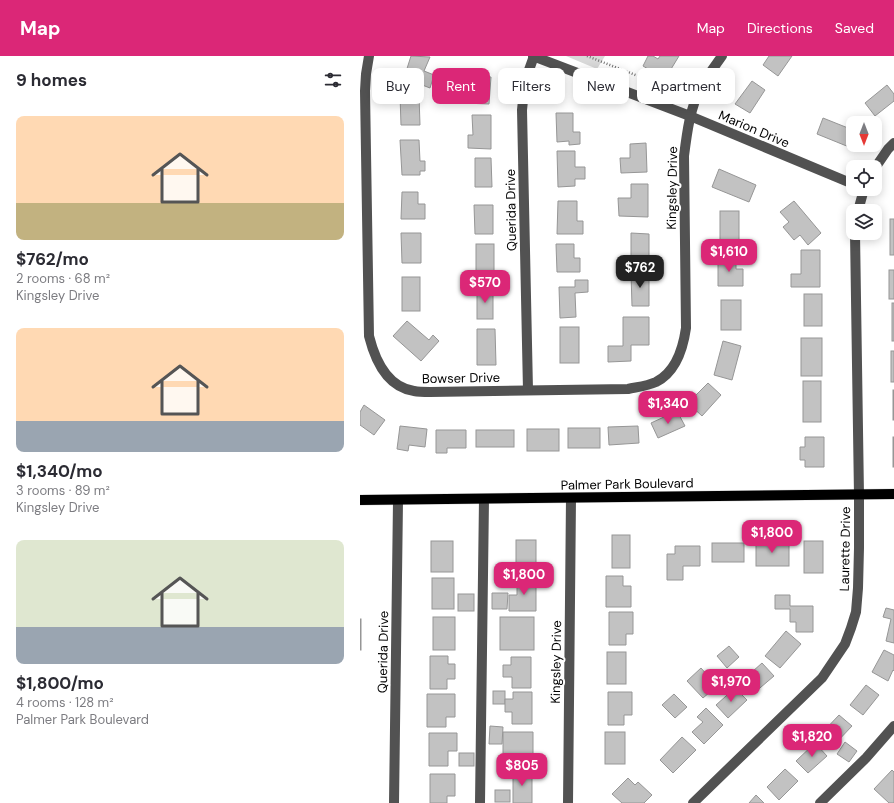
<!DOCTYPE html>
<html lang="en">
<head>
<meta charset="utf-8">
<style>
	body { margin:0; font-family:"DM Sans",sans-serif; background:#f7f7f7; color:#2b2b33; height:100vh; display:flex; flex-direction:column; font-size:15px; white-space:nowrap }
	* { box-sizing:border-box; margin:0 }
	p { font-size:13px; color:#7c7c81 }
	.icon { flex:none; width:22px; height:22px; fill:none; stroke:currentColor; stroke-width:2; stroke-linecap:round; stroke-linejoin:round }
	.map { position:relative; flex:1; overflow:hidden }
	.sheet { display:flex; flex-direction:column; background:#fff; width:360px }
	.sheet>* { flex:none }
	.top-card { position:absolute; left:12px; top:12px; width:380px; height:36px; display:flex; gap:8px }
	.needle { width:26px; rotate:180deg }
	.fabs { position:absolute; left:486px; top:60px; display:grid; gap:8px }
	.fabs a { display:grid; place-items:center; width:36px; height:36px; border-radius:8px; background:#fff; box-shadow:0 2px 10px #0003; font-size:20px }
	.price { position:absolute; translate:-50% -34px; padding:0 9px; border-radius:8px; background:#db2777; color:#fff; font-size:13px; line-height:26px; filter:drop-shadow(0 1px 2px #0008) }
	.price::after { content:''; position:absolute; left:50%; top:24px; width:12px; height:9px; margin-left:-6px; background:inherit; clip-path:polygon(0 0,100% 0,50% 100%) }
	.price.selected { background:#222; color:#fff }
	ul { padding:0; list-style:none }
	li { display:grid; align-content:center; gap:8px; height:212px; padding:0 16px }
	li span { display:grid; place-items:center; height:124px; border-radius:8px; color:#555 }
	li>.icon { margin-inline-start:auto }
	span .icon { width:72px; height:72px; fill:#fffc; stroke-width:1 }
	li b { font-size:17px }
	h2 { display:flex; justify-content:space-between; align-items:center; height:48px; padding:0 16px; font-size:17px }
	.pill { padding:0 14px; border-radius:8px; background:#fff; box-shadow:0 2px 10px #0003; font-size:14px; line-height:36px }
	.pill.selected { background:#db2777; color:#fff }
	header { display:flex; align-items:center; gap:24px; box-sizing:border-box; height:56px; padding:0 20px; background:#db2777; color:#fff }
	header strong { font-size:19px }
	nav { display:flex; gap:22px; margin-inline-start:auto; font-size:14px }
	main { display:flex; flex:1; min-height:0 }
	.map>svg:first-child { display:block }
	.green { fill:#d9d9d9 }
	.building { fill:#c2c2c2; stroke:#969696 }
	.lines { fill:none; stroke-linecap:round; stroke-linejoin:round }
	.major-casing { stroke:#dbdbdb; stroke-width:11 }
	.path { stroke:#747474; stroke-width:2.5; stroke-dasharray:1 2; stroke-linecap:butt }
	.minor { stroke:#525252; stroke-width:10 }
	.major { stroke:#000; stroke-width:10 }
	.labels { text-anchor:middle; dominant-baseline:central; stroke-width:4; stroke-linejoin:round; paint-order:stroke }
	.street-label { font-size:13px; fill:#000; stroke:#fff }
</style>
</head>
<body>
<header>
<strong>Map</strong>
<nav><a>Map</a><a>Directions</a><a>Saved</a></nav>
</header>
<main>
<section class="sheet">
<h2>9 homes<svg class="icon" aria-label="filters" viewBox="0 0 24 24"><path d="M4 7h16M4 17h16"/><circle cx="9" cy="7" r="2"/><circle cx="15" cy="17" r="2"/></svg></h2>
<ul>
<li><span style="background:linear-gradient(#ffd9b3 70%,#c2b280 0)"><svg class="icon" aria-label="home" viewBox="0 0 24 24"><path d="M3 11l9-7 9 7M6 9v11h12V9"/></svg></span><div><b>$762/mo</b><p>2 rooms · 68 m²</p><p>Kingsley Drive</p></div></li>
<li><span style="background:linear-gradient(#ffd9b3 75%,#9aa5b1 0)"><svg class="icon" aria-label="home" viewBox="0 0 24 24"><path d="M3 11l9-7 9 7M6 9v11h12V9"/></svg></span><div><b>$1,340/mo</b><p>3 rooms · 89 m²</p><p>Kingsley Drive</p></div></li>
<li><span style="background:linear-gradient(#dfe7d0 70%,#9aa5b1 0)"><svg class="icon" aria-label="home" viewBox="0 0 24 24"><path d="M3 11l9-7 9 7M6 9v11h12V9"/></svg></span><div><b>$1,800/mo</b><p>4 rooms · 128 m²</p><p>Palmer Park Boulevard</p></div></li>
</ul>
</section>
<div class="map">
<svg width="534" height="747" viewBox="0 0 534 747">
	<rect width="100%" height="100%" fill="#fff"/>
	<polygon class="green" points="206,0 245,0 237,13"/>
	<g class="building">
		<polygon points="51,0 70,1 64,15 74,19 70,32 44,22"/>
		<polygon points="288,0 293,0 298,3 300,0 319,0 305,23 283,10"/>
		<polygon points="409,0 432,0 418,20 403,9"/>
		<polygon points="113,20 131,21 129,48 104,47 105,38 112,38"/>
		<polygon points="392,25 405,34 390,57 375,48"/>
		<polygon points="527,29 534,38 534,45 515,60 505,47"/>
		<polygon points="40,39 59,40 60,69 41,69"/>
		<polygon points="196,57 213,57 213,76 220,76 220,88 209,89 209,85 197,86"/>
		<polygon points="112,59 131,59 131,93 108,92 108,79 113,79"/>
		<polygon points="463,62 493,74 493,89 500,89 499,91 495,90 494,93 457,78"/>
		<polygon points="40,84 59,84 60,105 65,105 65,115 60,115 60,119 42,119"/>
		<polygon points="286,87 287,116 261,117 260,102 270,102 270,88"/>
		<polygon points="197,95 215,95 215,111 225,111 225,123 215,123 215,130 198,131"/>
		<polygon points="115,102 131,102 132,131 115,131"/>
		<polygon points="359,113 396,129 389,146 352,131"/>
		<polygon points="271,128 288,128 288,161 259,160 258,142 271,142"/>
		<polygon points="42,136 58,136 58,148 65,148 65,163 41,163"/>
		<polygon points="198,145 217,145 217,165 223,165 223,178 197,178"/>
		<polygon points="434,145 461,177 448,189 440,179 434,184 423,171 429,166 420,156"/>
		<polygon points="114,149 133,149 133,178 115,178"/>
		<rect x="360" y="155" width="19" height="32"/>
		<rect x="530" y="163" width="4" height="36"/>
		<polygon points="41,177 61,177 61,207 42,207"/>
		<polygon points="271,177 289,178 289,205 271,206"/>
		<rect x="116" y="188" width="18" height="35"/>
		<polygon points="196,188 214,188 214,202 220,202 220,216 197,216"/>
		<polygon points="441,194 460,194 460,231 431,231 431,218 441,218"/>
		<polygon points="358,202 376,202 376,213 383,213 383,230 358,230"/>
		<rect x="529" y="214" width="5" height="29"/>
		<polygon points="289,216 289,250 272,250 271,217"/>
		<rect x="42" y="221" width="18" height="34"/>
		<polygon points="215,224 228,224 228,236 215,237 216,261 200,262 199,231 215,231"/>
		<rect x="117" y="234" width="16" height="29"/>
		<rect x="444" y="238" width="18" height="32"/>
		<rect x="361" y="244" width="20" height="30"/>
		<rect x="532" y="247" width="2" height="38"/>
		<polygon points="263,261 289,261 289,289 271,289 271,305 248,306 248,290 263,290"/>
		<polygon points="47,265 69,284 73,279 79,285 61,305 33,280"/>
		<rect x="200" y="271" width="19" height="36"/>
		<polygon points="117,273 135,273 136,309 117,309"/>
		<rect x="441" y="282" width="21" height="38"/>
		<polygon points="363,285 381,290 372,324 354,319"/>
		<rect x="531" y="295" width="3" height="31"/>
		<rect x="443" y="325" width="18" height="41"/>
		<polygon points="348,327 361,339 342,360 328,347"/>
		<rect x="533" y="334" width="1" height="30"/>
		<polygon points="4,349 25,364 14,379 0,369 0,356"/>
		<polygon points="317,355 325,370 298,382 291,367"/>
		<polygon points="40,370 67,373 65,391 49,389 48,395 37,393"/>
		<polygon points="278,370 279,387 249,389 248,371"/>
		<rect x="208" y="372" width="32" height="20"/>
		<rect x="167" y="373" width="32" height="22"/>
		<polygon points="76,374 106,374 106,392 87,392 87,397 76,397"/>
		<rect x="116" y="374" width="38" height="17"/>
		<polygon points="445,381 464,381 464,411 445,411 445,404 440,404 440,391 445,391"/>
		<rect x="533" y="381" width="1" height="30"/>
		<rect x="252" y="479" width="18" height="33"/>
		<rect x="156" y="484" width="20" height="33"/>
		<rect x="71" y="485" width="22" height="31"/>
		<rect x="444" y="485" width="19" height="32"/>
		<rect x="352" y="487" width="32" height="19"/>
		<rect x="396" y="487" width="33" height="23"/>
		<polygon points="315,490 340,490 340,510 323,510 323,524 307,524 307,498 315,498"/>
		<polygon points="246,520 263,520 263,530 271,530 271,551 246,551"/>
		<rect x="72" y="522" width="22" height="31"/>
		<polygon points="157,523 176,523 176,555 149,555 149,539 157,539"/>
		<polygon points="132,537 148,537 147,553 132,553"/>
		<rect x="98" y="538" width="16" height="17"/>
		<polygon points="415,539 430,539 430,550 453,550 453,576 436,576 436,566 430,566 430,553 415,553"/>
		<polygon points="526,552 534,554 534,587 526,585 531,563 523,561"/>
		<polygon points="249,556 273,556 273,578 266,578 266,589 249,589"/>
		<rect x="73" y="561" width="22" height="33"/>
		<rect x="140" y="561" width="34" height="33"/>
		<rect x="0" y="563" width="1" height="31"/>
		<polygon points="426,575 441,588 420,612 405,600"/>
		<polygon points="369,590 379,601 367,612 357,600"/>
		<polygon points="524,594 534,599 534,615 533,614 528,625 512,616"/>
		<rect x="247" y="596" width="19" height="32"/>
		<polygon points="70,600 88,600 88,608 95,608 95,623 87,623 87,633 70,633"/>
		<polygon points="151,601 171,601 171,632 152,632 152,621 143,621 143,609 151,609"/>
		<polygon points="402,607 414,620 394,637 383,624"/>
		<polygon points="341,612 357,630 343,642 327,625"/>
		<polygon points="506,629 519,639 503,659 490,649"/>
		<polygon points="375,632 387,644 368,662 356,649"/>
		<rect x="133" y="635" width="12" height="13"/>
		<polygon points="153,636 172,636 172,668 152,668 152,656 145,656 145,643 153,643"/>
		<polygon points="248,636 272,636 272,659 264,659 264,669 248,669"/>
		<polygon points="67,638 95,638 95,661 86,661 86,671 67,671"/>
		<polygon points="314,638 327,651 315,662 302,649"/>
		<polygon points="346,652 363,669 344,688 332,676 343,666 337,661"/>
		<polygon points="479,659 492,670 474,689 462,677"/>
		<polygon points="130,670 143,671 142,688 129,688"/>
		<polygon points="143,676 173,676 173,709 153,709 153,700 143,700"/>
		<rect x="245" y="676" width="20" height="32"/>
		<polygon points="69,677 97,677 97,695 88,695 88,710 69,710"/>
		<polygon points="322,681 336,694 313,717 300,704"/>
		<polygon points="485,686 497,695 489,706 477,698"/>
		<polygon points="455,687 467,700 448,717 436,705"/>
		<rect x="99" y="697" width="15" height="13"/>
		<polygon points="425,713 438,725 419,744 407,731"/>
		<polygon points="532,714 534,716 534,747 529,747 514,733"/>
		<rect x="153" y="715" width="19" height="32"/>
		<polygon points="70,718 95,718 95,740 87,740 87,747 70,747"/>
		<polygon points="268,722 275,729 278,726 292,739 284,747 262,747 252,738"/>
		<rect x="135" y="734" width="15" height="12"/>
		<polygon points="396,739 404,747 389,747"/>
	</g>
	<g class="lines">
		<g class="major-casing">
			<polyline id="major" points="0,444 534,438"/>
		</g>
		<polyline class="path" points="227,0 324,38"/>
		<g class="minor">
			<path d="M9 0 6 18 5 35 9 280C15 304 27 331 54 335 59 336 65 336 70 336L268 333C277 331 287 330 296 326 316 316 323 293 326 272L324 100C327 76 330 52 341 31 347 20 355 10 362 0"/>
			<polyline points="173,0 330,60 493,128"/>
			<polyline points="515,112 528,93 534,87"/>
			<polyline points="498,155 504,133"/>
			<polyline points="168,334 162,54 165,25 174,0"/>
			<polyline points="34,747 38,445"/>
			<polyline points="120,747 124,443"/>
			<polyline points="208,747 211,442"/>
			<polyline points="333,747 462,622 485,588 491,572 496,556 498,532 499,492 499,439 495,177"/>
			<polyline points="460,747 506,702 534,670"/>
		</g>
		<use href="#major" class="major"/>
	</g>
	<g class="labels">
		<g class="street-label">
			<text transform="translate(394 73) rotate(23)">Marion Drive</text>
			<text transform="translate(312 132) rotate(-89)">Kingsley Drive</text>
			<text transform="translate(151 154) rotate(-91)">Querida Drive</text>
			<text transform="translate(101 322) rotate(-1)">Bowser Drive</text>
			<text transform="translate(267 428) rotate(-1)">Palmer Park Boulevard</text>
			<text transform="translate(485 493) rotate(-89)">Laurette Drive</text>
			<text transform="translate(23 596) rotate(-89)">Querida Drive</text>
			<text transform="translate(196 606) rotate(-89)">Kingsley Drive</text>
		</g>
	</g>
</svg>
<div class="fabs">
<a><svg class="needle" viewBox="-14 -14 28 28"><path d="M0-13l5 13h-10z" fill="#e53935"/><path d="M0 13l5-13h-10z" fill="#7c7c81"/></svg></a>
<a><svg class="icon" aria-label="locate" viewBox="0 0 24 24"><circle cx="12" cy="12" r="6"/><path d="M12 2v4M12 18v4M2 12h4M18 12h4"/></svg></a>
<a><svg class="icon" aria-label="layers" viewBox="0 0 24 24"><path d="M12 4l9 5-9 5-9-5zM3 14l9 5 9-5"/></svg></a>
</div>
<b class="price" style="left:369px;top:217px">$1,610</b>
<b class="price selected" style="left:280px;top:233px">$762</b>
<b class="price" style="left:125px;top:248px">$570</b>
<b class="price" style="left:308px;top:369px">$1,340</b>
<b class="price" style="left:412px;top:498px">$1,800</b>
<b class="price" style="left:164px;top:540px">$1,800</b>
<b class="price" style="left:371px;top:647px">$1,970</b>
<b class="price" style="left:452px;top:702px">$1,820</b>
<b class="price" style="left:162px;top:731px">$805</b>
<div class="top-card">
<a class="pill">Buy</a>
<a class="pill selected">Rent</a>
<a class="pill">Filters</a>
<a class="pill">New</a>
<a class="pill">Apartment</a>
</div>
</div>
</main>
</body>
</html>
